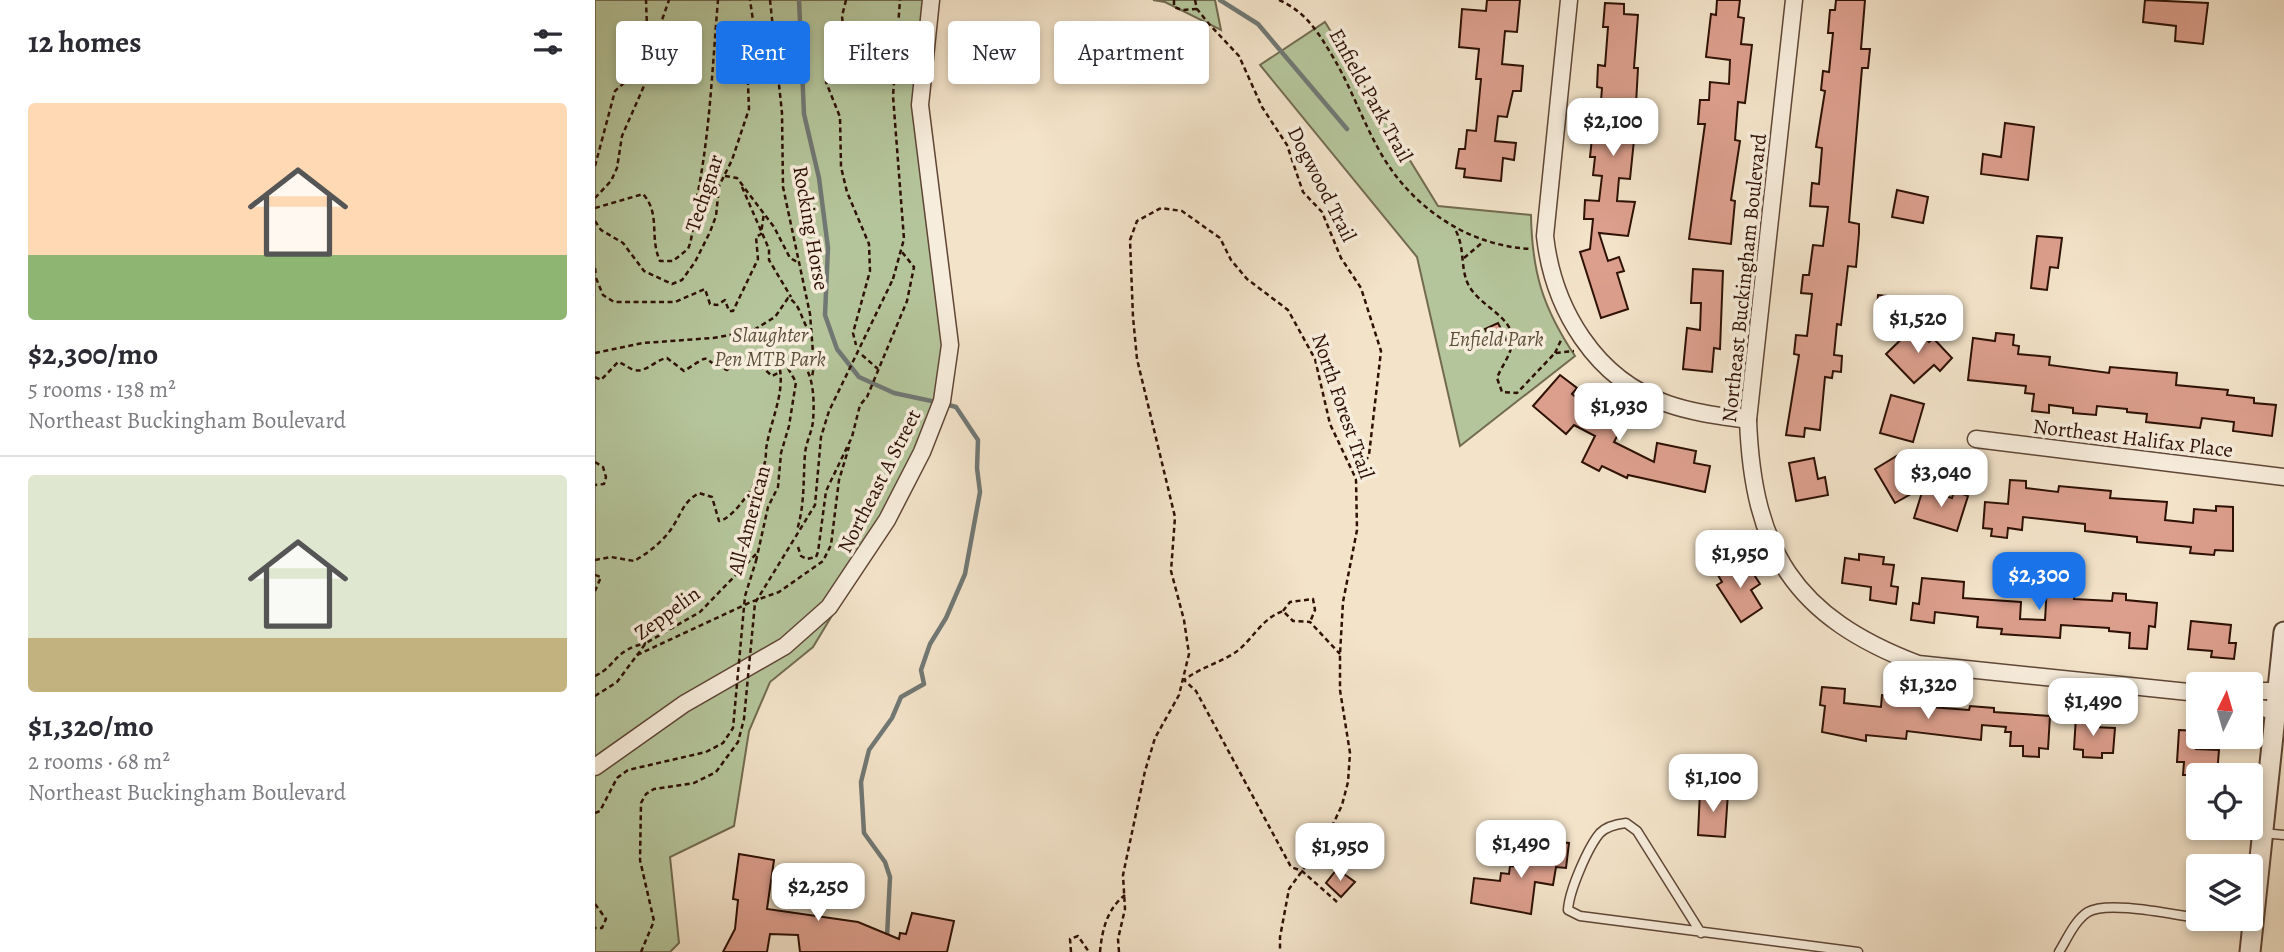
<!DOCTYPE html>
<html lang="en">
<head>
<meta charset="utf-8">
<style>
	body { margin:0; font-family:Alegreya,serif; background:#f7f7f7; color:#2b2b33; height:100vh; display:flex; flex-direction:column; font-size:26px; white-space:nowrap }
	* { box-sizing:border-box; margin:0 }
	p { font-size:23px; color:#7c7c81 }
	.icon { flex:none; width:38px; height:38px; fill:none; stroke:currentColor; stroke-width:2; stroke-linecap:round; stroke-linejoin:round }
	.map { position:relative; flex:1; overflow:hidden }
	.panel { display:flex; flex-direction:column; background:#fff; width:595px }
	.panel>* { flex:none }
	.top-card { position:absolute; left:21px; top:21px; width:665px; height:63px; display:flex; gap:14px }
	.needle { width:46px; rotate:5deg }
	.buttons { position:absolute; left:1591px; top:672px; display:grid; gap:14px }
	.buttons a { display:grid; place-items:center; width:77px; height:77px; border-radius:7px; background:#fff; box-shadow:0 4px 10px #0003; font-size:35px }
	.price { position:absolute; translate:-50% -60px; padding:0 16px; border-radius:14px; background:#fff; color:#222; font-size:23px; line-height:46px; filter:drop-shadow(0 2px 4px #0008) }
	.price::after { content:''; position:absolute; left:50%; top:42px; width:21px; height:16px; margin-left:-10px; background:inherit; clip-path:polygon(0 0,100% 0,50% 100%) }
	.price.selected { background:#1a73e8; color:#fff }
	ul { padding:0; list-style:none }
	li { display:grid; align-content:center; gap:14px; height:371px; padding:0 28px }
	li+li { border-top:2px solid #e1e1e2 }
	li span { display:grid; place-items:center; height:217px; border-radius:7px; color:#555 }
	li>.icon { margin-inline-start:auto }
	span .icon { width:126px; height:126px; fill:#fffc; stroke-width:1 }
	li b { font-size:30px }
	h2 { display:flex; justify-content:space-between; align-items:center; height:84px; padding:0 28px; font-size:30px }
	.chip { padding:0 24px; border-radius:7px; background:#fff; box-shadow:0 4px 10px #0003; font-size:24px; line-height:63px }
	.chip.selected { background:#1a73e8; color:#fff }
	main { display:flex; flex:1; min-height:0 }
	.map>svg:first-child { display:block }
	.green { fill:#b5c59b; stroke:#726b50; stroke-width:2 }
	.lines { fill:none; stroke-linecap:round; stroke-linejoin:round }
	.stream { stroke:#717874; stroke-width:4.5 }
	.building { fill:#dc9f8d; stroke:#2e1105; stroke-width:2 }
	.service-casing { stroke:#5f4636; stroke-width:11 }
	.minor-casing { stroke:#5f4636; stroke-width:19 }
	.tertiary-casing { stroke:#5f4636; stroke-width:23 }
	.path { stroke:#2e1105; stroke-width:2.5; stroke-dasharray:5 3.5; stroke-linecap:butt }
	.service { stroke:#f7eddc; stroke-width:8 }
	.minor { stroke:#f7eddc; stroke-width:16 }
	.tertiary { stroke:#f7eddc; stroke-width:19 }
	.path-bridge { stroke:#2e1105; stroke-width:2.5; stroke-dasharray:5 3.5; stroke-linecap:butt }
	.labels { text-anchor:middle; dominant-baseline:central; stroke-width:7; stroke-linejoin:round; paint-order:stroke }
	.street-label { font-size:21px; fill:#2e1105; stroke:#f7eddc }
	.park-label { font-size:21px; font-style:italic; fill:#5d503a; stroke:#f7eddc }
</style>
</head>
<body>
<main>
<section class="panel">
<h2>12 homes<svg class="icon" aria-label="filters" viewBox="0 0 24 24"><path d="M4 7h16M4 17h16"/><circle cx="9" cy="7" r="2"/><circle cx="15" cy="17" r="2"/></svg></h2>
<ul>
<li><span style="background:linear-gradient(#ffd9b3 70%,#8fb573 0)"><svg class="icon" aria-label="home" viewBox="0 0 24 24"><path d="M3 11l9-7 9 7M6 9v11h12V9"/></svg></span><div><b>$2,300/mo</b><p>5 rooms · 138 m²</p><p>Northeast Buckingham Boulevard</p></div></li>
<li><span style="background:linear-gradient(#dfe7d0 75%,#c2b280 0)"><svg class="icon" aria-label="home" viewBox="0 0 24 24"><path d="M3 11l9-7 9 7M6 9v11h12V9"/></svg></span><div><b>$1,320/mo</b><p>2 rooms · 68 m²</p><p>Northeast Buckingham Boulevard</p></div></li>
</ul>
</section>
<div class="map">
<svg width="1689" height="952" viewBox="0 0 1689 952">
	<rect width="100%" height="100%" fill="#f3e3c9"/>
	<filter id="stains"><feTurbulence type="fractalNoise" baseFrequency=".00286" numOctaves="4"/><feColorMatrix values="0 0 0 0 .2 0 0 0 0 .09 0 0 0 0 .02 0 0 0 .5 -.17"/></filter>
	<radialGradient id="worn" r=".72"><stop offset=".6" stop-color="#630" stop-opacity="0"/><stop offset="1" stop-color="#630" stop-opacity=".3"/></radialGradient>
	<g class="green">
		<polygon points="0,0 336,0 327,105 352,363 323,473 218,647 175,682 154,731 139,826 75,857 84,943 75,952 0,952"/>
		<polygon points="558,0 620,0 626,30 570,2"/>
		<path d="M730 22 843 206 936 215C937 273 948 308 980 356L865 446 822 257 665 65Z"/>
	</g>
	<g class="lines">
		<g class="stream">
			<polyline points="204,0 209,114 224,178 233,248 230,315 242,349 264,377 299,393 341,402"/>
			<polyline points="625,0 663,24 752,129"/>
			<polyline points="292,937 295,877 290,862 269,833 266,782 274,750 297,718 306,697 329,684 326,670 335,644 351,618 370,574 385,492 382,468 383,440 361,407 350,404"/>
		</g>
	</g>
	<g class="building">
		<polygon points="892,0 925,0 922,32 910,31 907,64 928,66 926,91 918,91 912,117 903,116 900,141 921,143 919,160 908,158 906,181 869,177 870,169 861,168 864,149 870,149 872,130 881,131 886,79 881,79 884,49 864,47 867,9 891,11"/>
		<polygon points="1122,0 1145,0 1143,17 1149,18 1146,44 1157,45 1150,103 1143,102 1140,140 1145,141 1136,200 1140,201 1136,244 1094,239 1110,124 1103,124 1105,100 1114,100 1115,82 1134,84 1135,60 1111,57 1116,14 1121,15"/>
		<polygon points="1241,0 1270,0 1266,49 1275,49 1273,68 1267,68 1254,222 1264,224 1264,233 1261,267 1253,266 1246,325 1242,324 1239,355 1247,356 1246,372 1238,371 1237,378 1230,377 1225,430 1210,428 1209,437 1191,435 1204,355 1199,354 1201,335 1212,336 1217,294 1206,293 1208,275 1214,275 1218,245 1228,246 1233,207 1215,206 1217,183 1224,184 1227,148 1221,147 1230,91 1226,90 1228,71 1234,72 1238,33 1233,33 1235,10 1240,10"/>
		<polygon points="1550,0 1613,3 1608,44 1580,41 1581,26 1548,22"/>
		<polygon points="1010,3 1029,4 1029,14 1043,15 1039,68 1043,68 1041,104 1037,104 1036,126 1045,127 1043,140 1039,140 1035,179 1024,178 1022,201 1040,202 1033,236 1004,233 1013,261 1024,257 1029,271 1022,273 1033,309 1006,318 985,252 995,249 998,219 989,219 990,200 1004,201 1007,176 998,175 1000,157 995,157 997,138 1021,141 1024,114 1005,113 1007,88 1002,87 1003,65 1010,66 1013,27 1008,27"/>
		<polygon points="1410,123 1439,127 1433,180 1386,174 1388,154 1406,157"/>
		<polygon points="1302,190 1333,197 1328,223 1297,217"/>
		<polygon points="1442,236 1467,238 1463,268 1455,267 1452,290 1436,288"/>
		<polygon points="1098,269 1128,271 1125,349 1119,348 1117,372 1088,369 1092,328 1105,330 1106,303 1096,303"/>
		<polygon points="1283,295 1312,298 1310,313 1282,310"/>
		<polygon points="903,323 912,341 899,347 890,329"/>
		<polygon points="1319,327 1334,342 1338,338 1357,358 1345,371 1339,365 1319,383 1291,354"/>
		<polygon points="1401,333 1419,335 1418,345 1424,346 1423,354 1455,357 1454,365 1514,373 1515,367 1582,373 1581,385 1633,390 1632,395 1659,398 1659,403 1681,405 1677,436 1638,431 1639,422 1607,418 1605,428 1551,422 1552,414 1532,412 1532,409 1502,406 1501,415 1478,413 1478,408 1454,405 1454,413 1437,411 1439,394 1430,393 1431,386 1373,380 1378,338 1400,341"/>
		<polygon points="965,375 982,388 977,394 999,413 1027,427 1019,442 1059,462 1062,443 1101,451 1099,463 1115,466 1110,492 1033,475 1032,478 1007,466 1004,471 987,462 1000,436 979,425 971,434 938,406"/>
		<polygon points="1296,395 1329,404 1318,442 1285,433"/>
		<polygon points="1310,451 1330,486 1300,503 1280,469"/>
		<polygon points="1219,458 1223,479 1230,477 1233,495 1201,501 1194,463"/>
		<polygon points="1415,480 1431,481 1431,488 1463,492 1464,486 1485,488 1516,491 1515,498 1572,502 1570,520 1598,523 1599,509 1621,511 1621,506 1638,507 1638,551 1620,550 1619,555 1595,553 1596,547 1542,542 1542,537 1490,531 1490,524 1428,517 1427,530 1413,528 1412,538 1396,536 1397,529 1388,528 1390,502 1413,504"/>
		<polygon points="1328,489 1357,498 1359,491 1373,496 1362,531 1319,518"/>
		<polygon points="1264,554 1289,557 1288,564 1299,565 1296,586 1303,587 1301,604 1275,600 1276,587 1247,583 1250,558 1264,560"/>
		<polygon points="1149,559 1165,584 1156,590 1167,608 1146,622 1122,585 1127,582 1123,575"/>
		<polygon points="1327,578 1369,582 1368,598 1426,602 1425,619 1450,620 1452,585 1480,587 1479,599 1517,601 1518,593 1531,594 1531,600 1562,603 1560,627 1554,626 1552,649 1534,648 1535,633 1514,631 1514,628 1466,625 1465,638 1406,634 1407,629 1382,627 1383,617 1340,612 1339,623 1316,620 1318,603 1324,604"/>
		<polygon points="1596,621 1636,625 1634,643 1641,643 1639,659 1616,657 1617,651 1593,649"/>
		<polygon points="1227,687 1250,689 1249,703 1286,707 1287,695 1335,700 1335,707 1374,710 1375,706 1399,708 1399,712 1455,716 1453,749 1444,748 1444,757 1428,756 1428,746 1415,746 1416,732 1410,732 1411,727 1387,725 1386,740 1312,731 1311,739 1271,735 1271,741 1227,732 1230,706 1225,705"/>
		<polygon points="1481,716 1499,718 1498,727 1520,728 1518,753 1507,753 1507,758 1488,757 1488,750 1479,749"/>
		<polygon points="1584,730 1603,731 1601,749 1624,750 1622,775 1588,775 1589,762 1582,762"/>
		<polygon points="1105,791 1133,793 1130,837 1103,835"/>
		<polygon points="952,841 974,843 971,868 961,867 958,885 940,882 936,914 876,903 879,878 905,881 906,873 914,874 915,866 923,867 925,856 933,857 934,852 950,855"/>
		<polygon points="144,854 179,860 172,909 263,922 304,939 305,933 311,934 317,913 359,921 352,952 205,952 203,935 175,934 172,952 128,952 140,929 143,900 138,899"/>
		<polygon points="742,869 760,882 746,897 731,883"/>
	</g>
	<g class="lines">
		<g class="service-casing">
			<g id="service">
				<polyline points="1667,833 1689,835"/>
				<polyline points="1608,919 1658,925"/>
				<path d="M1106 933 1042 831 1031 823C1022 824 1012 826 1005 833 993 847 974 891 973 910L985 916 1263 952"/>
				<path d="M1464 952C1472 939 1480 920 1493 912 1513 900 1579 915 1603 918"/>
			</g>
		</g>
		<g class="minor-casing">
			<g id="minor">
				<path d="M974 0 950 236C958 308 1000 380 1073 404 1099 413 1126 416 1153 420"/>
				<path d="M1199 0 1153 420C1158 550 1199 617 1323 664L1603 693"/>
				<polyline points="1381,439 1689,477"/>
				<polyline points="1656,691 1683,691"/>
				<polyline points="1656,706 1681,711"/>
				<polyline points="0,767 89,704 190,646 234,607 292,520 327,452 347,401 355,345 325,105 336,0"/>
			</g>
		</g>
		<g class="tertiary-casing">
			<polyline id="tertiary" points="1655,952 1689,632"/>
		</g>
		<g class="path">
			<polyline points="175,0 187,113 188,187 215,314 219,366 217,377"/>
			<polyline points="251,0 247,16 250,49 231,82 245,117 246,167 252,192 274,244 275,271 258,333 261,345"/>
			<polyline points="579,0 579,7 587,10 602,9"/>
			<polyline points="600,0 602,9 614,24 644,56 667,107 692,145 708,192 727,212 746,258 766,288 786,351 774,455 761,479"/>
			<path d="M684 0C711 12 723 32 738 57 757 89 769 125 788 157 820 210 875 246 936 249"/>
			<polyline points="0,166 20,91 49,65 53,56 51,0"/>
			<polyline points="130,176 142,178 179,227 195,258 204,263"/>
			<polyline points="147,187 174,249 174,260 196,297"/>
			<polyline points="0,198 16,181 22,168 27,136 63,54 61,37 74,0"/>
			<path d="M0 208 48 194C66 214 54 237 65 261H78L93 249C99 235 97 221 100 207 115 137 117 70 123 0"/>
			<polyline points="0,221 6,230 28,243 49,271 77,284 87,280 100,262 115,232 121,216 124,186 137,160 154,109 152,60 159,27 155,0"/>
			<path d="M861 231C869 247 866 263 871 279 879 306 921 315 917 343 916 355 906 367 902 378L907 392 922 393 960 353 979 351"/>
			<polyline points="869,258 888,242"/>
			<polyline points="0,268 1,276"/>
			<polyline points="1,278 8,295 19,302 80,302 110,289 115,304 122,305 130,300 134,311 138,311 163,259 161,237 166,234 169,213"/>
			<polyline points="298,279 309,239 298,96 305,0"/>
			<path d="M0 353 48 343 118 338 157 331 180 317 193 298C207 304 206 324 217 334"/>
			<polyline points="960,353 967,338"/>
			<polyline points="267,355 283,369"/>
			<path d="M0 377 6 380 23 362C29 364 33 368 39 370 51 373 60 360 72 358L89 371C121 351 102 359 132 370L149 358H157L177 376 185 372"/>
			<polyline points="0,462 8,467 11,477 9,484 0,485"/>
			<polyline points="203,547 206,556 212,559 221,557 223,552 231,491 257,437 265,405 272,397 312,301 319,267 307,252"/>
			<path d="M0 560 16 557 39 561C55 552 71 539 80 523 88 509 90 501 104 493L117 497 124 521C139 519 164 480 169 465 172 458 170 451 172 444 176 421 189 394 185 370 181 354 171 341 162 328"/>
			<path d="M161 561 173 507 183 487 186 453 194 426 201 382 184 353C219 352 220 395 218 421 217 432 211 442 210 454 208 480 210 504 202 530"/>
			<polyline points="0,575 6,577 0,591"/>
			<polyline points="688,611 695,602 718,599 720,610 715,622"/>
			<polyline points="42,655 156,602 184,592 228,561 236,545 244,480 254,447"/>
			<path d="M0 676C23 665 17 651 51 643"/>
			<polyline points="0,696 22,682 51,643 105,612 162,553"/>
			<polyline points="0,813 5,811 22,778 33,770 111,752"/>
			<path d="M742 902 707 871 696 867 601 691 589 680C605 668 621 664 638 654 657 642 665 619 688 611L698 621 715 622 745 654"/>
			<polyline points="0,904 11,919 7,928 0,928"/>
			<polyline points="46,952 59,921 45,860 46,803 51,794 59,789 99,783 121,772"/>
			<polyline points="476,952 475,939 483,936 494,952"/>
			<path d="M505 952C507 930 512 909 530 895"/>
			<polyline points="524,952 523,939 530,909 528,875 550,771 560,738 584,695 594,654 589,620 576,571 580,517 542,359 538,317 535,240 542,221 566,208 587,211 625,238 636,260 652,279 693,310 720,359 735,424 761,479 762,530 748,602 745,654 745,690 755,753 753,782 747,805 733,835 694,889 685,937 685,952"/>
		</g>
		<use href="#service" class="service"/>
		<use href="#minor" class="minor"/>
		<use href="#tertiary" class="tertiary"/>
		<g class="path-bridge">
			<polyline points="111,752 128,743 138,728 150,596 161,561"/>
			<polyline points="121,772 143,742 149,719 160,603 220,505 226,437 234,411 298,279"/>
		</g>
	</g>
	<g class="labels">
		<g class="street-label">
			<text transform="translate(776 95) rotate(61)">Enfield Park Trail</text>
			<text transform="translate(727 184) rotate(63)">Dogwood Trail</text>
			<text transform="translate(109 193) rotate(-72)">Techgnar</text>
			<text transform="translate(216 228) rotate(80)">Rocking Horse</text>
			<text transform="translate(1149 278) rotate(-84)">Northeast Buckingham Boulevard</text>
			<text transform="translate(748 406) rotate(71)">North Forest Trail</text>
			<text transform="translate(1538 438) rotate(7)">Northeast Halifax Place</text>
			<text transform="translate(284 481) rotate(-63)">Northeast A Street</text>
			<text transform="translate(154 520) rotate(-75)">All-American</text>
			<text transform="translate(72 613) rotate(-36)">Zeppelin</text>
		</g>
		<g class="park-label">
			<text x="175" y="335">Slaughter<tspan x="175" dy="24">Pen MTB Park</tspan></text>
			<text x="901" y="339">Enfield Park</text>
		</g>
	</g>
	<rect width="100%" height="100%" filter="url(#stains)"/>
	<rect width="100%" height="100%" fill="url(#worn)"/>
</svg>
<div class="buttons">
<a><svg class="needle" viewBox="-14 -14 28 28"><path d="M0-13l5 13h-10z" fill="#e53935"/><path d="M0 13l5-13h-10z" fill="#7c7c81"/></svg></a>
<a><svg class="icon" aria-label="locate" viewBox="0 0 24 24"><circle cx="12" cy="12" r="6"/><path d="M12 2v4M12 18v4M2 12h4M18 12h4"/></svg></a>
<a><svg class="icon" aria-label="layers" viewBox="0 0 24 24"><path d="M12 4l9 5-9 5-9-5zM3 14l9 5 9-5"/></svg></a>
</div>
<b class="price" style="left:1018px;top:158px">$2,100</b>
<b class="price" style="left:1323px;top:355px">$1,520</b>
<b class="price" style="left:1024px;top:443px">$1,930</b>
<b class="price" style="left:1346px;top:509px">$3,040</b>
<b class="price" style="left:1145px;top:590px">$1,950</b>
<b class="price selected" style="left:1444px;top:612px">$2,300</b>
<b class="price" style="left:1333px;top:721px">$1,320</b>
<b class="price" style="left:1498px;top:738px">$1,490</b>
<b class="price" style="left:1118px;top:814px">$1,100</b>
<b class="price" style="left:926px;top:880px">$1,490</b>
<b class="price" style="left:745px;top:883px">$1,950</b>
<b class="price" style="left:223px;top:923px">$2,250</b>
<div class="top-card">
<a class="chip">Buy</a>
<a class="chip selected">Rent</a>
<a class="chip">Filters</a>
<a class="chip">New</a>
<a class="chip">Apartment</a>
</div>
</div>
</main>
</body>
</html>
